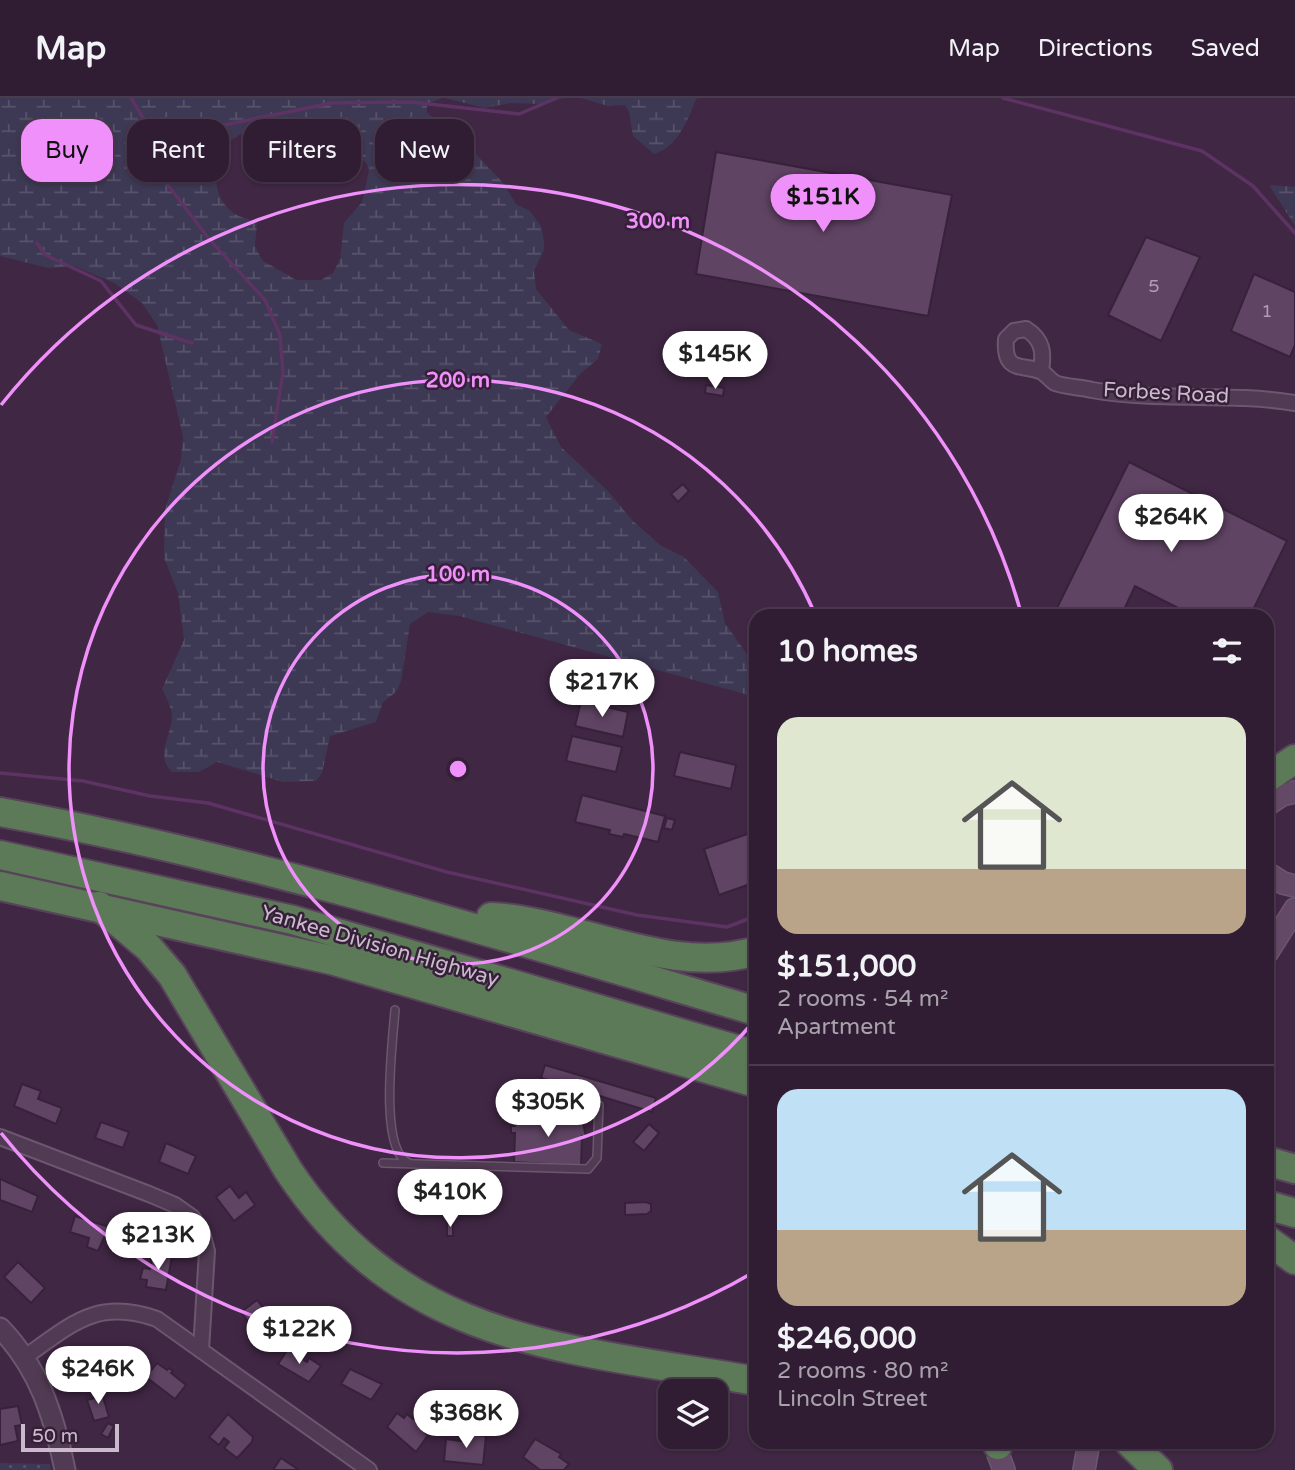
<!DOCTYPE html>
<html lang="en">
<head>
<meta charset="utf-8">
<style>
	body { margin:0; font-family:"Varela Round",sans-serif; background:#3c2a3f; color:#f1f3f6; height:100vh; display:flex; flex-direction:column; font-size:26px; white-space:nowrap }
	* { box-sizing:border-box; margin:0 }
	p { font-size:23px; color:#a8a2ac }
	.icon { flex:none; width:38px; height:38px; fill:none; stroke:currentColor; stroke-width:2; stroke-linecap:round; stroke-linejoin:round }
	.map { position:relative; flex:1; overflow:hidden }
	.side { position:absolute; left:749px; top:511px; width:525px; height:840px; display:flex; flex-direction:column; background:#301d33; border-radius:21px; box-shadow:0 2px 5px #0004,0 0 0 2px #4b3b4e }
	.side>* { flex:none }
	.top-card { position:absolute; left:21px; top:21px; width:623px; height:63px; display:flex; gap:14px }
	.tools { position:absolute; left:658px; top:1281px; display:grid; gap:14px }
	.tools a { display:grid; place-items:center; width:70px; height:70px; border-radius:14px; background:#301d33; box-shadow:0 2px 5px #0004,0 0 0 2px #4b3b4e; font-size:35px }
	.scale { position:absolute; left:21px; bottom:18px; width:98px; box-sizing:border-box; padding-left:7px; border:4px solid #cbb9cd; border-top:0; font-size:19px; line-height:24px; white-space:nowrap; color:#cbb9cd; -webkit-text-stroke:5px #362039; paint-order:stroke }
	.price { position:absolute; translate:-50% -60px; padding:0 16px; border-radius:24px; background:#fff; color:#222; font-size:23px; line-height:46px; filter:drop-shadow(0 2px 4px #0008) }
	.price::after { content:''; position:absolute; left:50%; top:42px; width:21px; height:16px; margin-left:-10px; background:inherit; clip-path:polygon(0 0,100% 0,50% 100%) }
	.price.on { background:#f090fb; color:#111 }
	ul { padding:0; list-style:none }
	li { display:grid; align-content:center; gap:14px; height:371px; padding:0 28px }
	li+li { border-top:2px solid #4b3b4e }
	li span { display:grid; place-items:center; height:217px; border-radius:21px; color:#555 }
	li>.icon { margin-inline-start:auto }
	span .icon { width:126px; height:126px; fill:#fffc; stroke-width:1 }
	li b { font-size:30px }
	h2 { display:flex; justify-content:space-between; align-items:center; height:84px; padding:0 28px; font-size:30px }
	.pill { padding:0 24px; border-radius:21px; background:#301d33; box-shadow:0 2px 5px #0004,0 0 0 2px #4b3b4e; font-size:24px; line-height:63px }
	.pill.on { background:#f090fb; color:#111 }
	header { display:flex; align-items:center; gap:42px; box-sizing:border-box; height:98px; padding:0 35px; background:#301d33; border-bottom:2px solid #4b3b4e }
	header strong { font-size:33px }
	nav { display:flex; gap:38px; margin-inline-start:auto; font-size:24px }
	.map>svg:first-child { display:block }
	.wetland { fill:url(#wetland-marsh); fill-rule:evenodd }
	.park { fill:url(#park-dots) }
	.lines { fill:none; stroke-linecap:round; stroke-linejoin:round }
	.stream { stroke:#5d3363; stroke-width:3.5 }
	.building { fill:#604464; stroke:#38223b; stroke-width:2 }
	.service-casing { stroke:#6b576e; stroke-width:10 }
	.minor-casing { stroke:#6b576e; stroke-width:18 }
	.tertiary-casing { stroke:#6b576e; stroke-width:23 }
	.secondary-casing { stroke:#6b576e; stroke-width:24 }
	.motorway-casing { stroke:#58435b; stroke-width:32 }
	.service { stroke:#513b54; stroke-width:7 }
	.minor { stroke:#513b54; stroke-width:14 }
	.tertiary { stroke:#513b54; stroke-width:19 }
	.secondary { stroke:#644967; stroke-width:21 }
	.motorway { stroke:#5c7a58; stroke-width:28 }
	.ring { fill:none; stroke:#f090fb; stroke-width:3.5 }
	.labels { text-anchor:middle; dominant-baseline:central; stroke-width:5; stroke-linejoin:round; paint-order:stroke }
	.number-label { font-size:18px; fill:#b09cb3 }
	.street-label { font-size:21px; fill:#cbb9cd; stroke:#362039 }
	.centre { fill:#f090fb; stroke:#362039; stroke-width:3.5 }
	.ring-label { font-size:21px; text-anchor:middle; font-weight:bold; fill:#f090fb; stroke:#362039; stroke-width:5; stroke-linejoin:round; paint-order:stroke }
</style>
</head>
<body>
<header>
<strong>Map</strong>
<nav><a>Map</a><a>Directions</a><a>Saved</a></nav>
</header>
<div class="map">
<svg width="1295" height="1372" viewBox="0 0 1295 1372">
	<defs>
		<pattern id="wetland-marsh" width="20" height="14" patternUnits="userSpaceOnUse" patternTransform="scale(1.75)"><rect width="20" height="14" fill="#3d3853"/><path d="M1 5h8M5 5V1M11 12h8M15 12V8" fill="none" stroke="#58536b"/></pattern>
		<pattern id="park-dots" width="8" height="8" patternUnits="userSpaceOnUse" patternTransform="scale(1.75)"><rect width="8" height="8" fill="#3d3853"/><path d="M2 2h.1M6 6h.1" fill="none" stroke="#58536b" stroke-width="1.8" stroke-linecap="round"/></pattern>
	</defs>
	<rect width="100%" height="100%" fill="#402744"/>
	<g class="wetland">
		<path d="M0 0H442L427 6V15L463 42 503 85 516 106 530 113 541 128 544 143V152L534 173 536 191 569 232 602 246 598 261 581 275 546 319 561 349 608 393 632 422 660 447 684 459 718 494 725 525 756 569V599L459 518 428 514 410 526 401 584 396 594 383 604 376 624 330 638 322 675 316 683 283 684 217 664 199 674H172C154 657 172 637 172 618 171 608 166 599 162 591L184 542 178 495 164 460V450L165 412 181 361 183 339 157 227 142 205 114 185 74 168 48 170 0 158ZM280 27 325 33 339 38 351 49 367 66 369 73 362 104 344 125 340 161 333 175 321 182H296L262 162 255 148 257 125C249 120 240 120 232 114 208 96 212 52 237 38 251 31 266 32 280 27Z"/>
		<polygon points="445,0 564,0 539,6 511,5 484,10"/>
		<path d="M581 0H699L696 1C688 22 677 50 654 56L633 38 629 14 625 7 608 8Z"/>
		<polygon points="1269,87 1295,89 1295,128"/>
	</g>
	<polygon class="park" points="0,1365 50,1366 51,1372 0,1372"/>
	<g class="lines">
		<g class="stream">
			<polyline points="131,0 145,23 154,53 214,29 332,5 411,4 519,16 557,0"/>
			<polyline points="1003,0 1202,53 1253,88 1295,135"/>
			<polyline points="154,53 155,70 209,141 265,202 280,237 283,274 272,344"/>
			<polyline points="37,145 45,157 101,183 136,227 192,245"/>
			<polyline points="0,675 83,683 150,698 208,705 447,774 637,817 727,829 756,818"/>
		</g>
	</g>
	<g class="building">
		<polygon points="716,54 952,97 928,218 696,176"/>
		<polygon points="1146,139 1200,159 1161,243 1108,217"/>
		<polygon points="1254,176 1295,194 1295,247 1290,259 1231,233"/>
		<polygon points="706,287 724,290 723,298 705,295"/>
		<polygon points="1129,364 1287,443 1250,518 1194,518 1135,488 1121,518 1053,518"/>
		<polygon points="683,386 689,393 678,404 671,396"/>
		<polygon points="581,603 628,614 623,639 575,628"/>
		<polygon points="572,638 622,649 616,674 566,663"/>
		<polygon points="680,654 736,667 731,691 674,678"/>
		<polygon points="582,697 665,718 658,744 624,736 623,739 609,736 610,732 575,724"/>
		<polygon points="667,720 675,722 672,732 664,730"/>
		<polygon points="756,733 756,784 719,797 704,751"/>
		<polygon points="545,967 656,1000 652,1014 541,980"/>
		<polygon points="22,986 41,993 38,1001 62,1010 56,1026 14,1008"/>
		<polygon points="542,1011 557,1011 557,1025 564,1025 564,1020 582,1021 586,1039 582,1038 581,1068 514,1064 515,1035 511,1035 511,1028 515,1028 516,1019 525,1014 533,1014 542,1024"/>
		<polygon points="101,1024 129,1034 123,1050 95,1040"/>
		<polygon points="649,1026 659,1035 644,1053 633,1044"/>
		<polygon points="166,1045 196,1058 188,1076 159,1064"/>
		<polygon points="0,1081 38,1098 32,1114 0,1102"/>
		<polygon points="230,1088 239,1100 246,1094 255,1107 234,1123 216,1099"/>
		<polygon points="456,1104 468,1105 467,1117 455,1116"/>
		<polygon points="646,1104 651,1106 651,1113 647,1116 625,1117 625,1105"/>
		<polygon points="75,1118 109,1129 98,1153 87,1149 89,1140 70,1134"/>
		<rect x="447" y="1124" width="6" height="14"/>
		<polygon points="153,1154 172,1158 166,1192 146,1189 147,1182 140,1181 143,1170 150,1171"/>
		<polygon points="18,1164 45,1190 31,1205 4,1179"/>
		<polygon points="257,1202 273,1222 281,1216 287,1224 263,1243 241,1214"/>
		<polygon points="288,1251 307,1264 309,1260 321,1268 309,1284 278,1266"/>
		<polygon points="157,1265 167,1272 169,1270 173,1273 171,1275 186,1287 175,1301 146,1279"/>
		<polygon points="350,1271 382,1286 371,1302 341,1286"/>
		<polygon points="100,1289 109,1319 94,1323 87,1302 95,1300 92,1292"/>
		<polygon points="18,1308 22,1327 15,1328 18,1343 0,1347 0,1311"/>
		<polygon points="397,1315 404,1320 407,1316 413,1321 415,1318 430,1329 425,1335 428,1337 416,1354 387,1329"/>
		<polygon points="228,1316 253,1339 252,1344 237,1360 224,1350 229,1344 224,1340 219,1347 209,1339"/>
		<polygon points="108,1325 114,1328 108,1340 101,1336"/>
		<polygon points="469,1336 486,1338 483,1367 444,1363 446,1341 468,1344"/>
		<polygon points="535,1341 561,1356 559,1359 569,1366 564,1372 540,1372 523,1359"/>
		<polygon points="281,1360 299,1372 273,1372"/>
	</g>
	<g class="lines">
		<g class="service-casing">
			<g id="service">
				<path d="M395 912C393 941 378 1053 409 1065"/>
				<polyline points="383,1065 588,1071 597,1060 599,1007"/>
			</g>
		</g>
		<g class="minor-casing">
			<g id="minor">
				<path d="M1041 273C1044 254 1043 242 1026 231L1014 233 1006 241C1003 277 1024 265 1042 274 1047 277 1050 282 1055 285 1065 289 1081 289 1092 292 1159 304 1227 294 1295 305"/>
				<polyline points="0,1039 149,1096 175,1107 192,1119 202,1135 207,1153 201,1252"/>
				<path d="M25 1259C72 1226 97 1200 157 1221L369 1372"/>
			</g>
		</g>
		<g class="tertiary-casing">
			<path id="tertiary" d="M0 1230C39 1270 54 1318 65 1372"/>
		</g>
		<g class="secondary-casing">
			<g id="secondary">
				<polyline points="1267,707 1282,697 1295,694"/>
				<polyline points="1267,775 1283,785 1295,788"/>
				<polyline points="1267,855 1295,811"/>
				<polyline points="998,1344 998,1356 1004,1372"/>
				<polyline points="1084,1372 1089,1344"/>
			</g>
		</g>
		<g class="motorway-casing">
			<g id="motorway">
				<polyline points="1267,680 1295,661"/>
				<path d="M0 714C257 761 506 839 756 913"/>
				<polyline points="0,757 293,822 756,957"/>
				<polyline points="0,788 331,862 756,985"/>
				<path d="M99 808 149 850 172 877 288 1072C404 1247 568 1250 756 1283"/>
				<path d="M491 819C577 823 669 879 756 853"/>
				<polyline points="1267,1063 1295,1071"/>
				<polyline points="1267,1107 1295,1115"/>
				<polyline points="1267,1142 1295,1162"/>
				<polyline points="996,1344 998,1347"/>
				<polyline points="1129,1344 1158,1372"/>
			</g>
		</g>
		<use href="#service" class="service"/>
		<use href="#minor" class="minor"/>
		<use href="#tertiary" class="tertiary"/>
		<use href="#secondary" class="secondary"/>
		<use href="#motorway" class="motorway"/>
	</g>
	<g class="ring">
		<circle cx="458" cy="671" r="195"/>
		<path d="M756 921A389 389 0 1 1 815 516"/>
		<path d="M754 1174A584 584 0 0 1 1 1035M1 307A584 584 0 0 1 1021 515"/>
	</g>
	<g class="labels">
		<g class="number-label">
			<text x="1154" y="188">5</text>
			<text x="1267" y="213">1</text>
		</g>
		<g class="street-label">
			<text transform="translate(1166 295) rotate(3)">Forbes Road</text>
			<text transform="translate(380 848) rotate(16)">Yankee Division Highway</text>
		</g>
	</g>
	<circle cx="458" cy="671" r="10" class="centre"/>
	<g class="ring-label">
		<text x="658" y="130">300 m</text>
		<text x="458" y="289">200 m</text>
		<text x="458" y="483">100 m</text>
	</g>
</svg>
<div class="tools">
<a><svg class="icon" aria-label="layers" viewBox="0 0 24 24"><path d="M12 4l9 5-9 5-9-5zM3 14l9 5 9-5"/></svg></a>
</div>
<div class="scale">50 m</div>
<b class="price on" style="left:823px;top:136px">$151K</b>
<b class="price" style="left:715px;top:293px">$145K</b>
<b class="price" style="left:1171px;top:456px">$264K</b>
<b class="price" style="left:602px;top:621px">$217K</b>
<b class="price" style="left:548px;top:1041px">$305K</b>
<b class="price" style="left:450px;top:1131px">$410K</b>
<b class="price" style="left:158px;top:1174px">$213K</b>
<b class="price" style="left:299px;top:1268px">$122K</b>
<b class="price" style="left:98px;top:1308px">$246K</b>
<b class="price" style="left:466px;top:1352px">$368K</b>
<div class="top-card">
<a class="pill on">Buy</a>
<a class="pill">Rent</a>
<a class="pill">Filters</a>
<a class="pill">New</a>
</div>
<section class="side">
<h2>10 homes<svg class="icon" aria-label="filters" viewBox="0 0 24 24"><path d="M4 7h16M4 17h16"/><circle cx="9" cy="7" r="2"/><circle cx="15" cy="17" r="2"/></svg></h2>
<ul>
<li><span style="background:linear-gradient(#dfe7d0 70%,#b9a48a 0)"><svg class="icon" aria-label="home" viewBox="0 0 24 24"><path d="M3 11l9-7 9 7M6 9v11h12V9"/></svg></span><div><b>$151,000</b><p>2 rooms · 54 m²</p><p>Apartment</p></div></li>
<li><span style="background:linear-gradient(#bfe0f5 65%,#b9a48a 0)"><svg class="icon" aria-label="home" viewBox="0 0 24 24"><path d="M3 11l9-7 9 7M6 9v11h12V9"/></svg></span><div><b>$246,000</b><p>2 rooms · 80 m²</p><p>Lincoln Street</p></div></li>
</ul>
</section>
</div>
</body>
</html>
